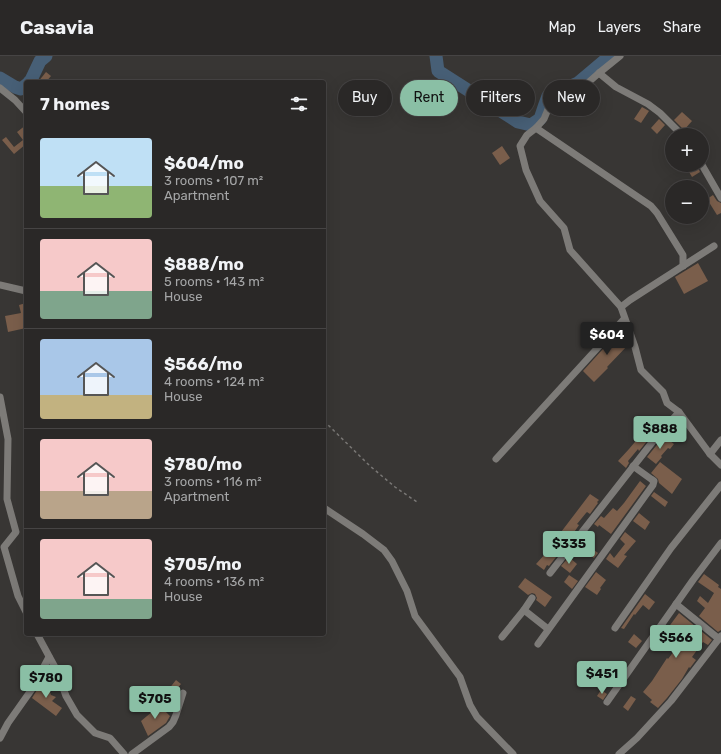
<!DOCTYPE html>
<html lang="en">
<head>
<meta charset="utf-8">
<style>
	body { margin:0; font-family:Rubik,sans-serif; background:#363433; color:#f1f3f6; height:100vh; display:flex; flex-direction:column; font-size:15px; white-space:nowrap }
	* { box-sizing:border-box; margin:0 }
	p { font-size:13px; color:#a5a6a7 }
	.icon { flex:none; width:22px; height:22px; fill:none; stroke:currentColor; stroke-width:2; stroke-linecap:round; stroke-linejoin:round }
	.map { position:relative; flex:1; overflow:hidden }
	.side { position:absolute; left:24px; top:24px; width:302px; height:556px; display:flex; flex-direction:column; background:#2a2827; border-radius:4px; box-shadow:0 4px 16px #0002,0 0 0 1px #464444 }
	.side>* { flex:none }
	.banner { position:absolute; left:338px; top:24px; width:323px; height:36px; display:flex; gap:8px }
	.fabs { position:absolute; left:665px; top:72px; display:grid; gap:8px }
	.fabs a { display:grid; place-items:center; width:44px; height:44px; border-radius:50%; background:#2a2827; box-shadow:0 4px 16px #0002,0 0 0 1px #464444; font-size:20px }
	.price { position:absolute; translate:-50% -34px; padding:0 9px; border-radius:4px; background:#8abfa5; color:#111; font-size:13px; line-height:26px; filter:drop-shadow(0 1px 2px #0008) }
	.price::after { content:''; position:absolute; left:50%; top:24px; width:12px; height:9px; margin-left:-6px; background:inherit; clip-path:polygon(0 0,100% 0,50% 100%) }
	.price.active { background:#222; color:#fff }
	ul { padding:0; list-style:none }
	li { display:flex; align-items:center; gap:12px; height:100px; padding:0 16px }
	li+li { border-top:1px solid #464444 }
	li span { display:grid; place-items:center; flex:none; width:112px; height:80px; border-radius:4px; color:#555 }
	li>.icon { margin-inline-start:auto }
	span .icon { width:48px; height:48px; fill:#fffc; stroke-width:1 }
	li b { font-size:17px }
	h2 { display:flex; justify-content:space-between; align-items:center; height:48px; padding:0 16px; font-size:17px }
	.tag { padding:0 14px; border-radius:18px; background:#2a2827; box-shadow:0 4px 16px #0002,0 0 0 1px #464444; font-size:14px; line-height:36px }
	.tag.active { background:#8abfa5; color:#111 }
	header { display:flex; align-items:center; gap:24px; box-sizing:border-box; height:56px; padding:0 20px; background:#2a2827; border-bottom:1px solid #464444 }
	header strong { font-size:19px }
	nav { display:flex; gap:22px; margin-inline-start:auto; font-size:14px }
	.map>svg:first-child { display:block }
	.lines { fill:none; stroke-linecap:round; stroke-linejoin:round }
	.river { stroke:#475f76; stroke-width:13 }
	.building { fill:#7a5e4b }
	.path { stroke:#797775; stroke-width:1.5; stroke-dasharray:3 3; stroke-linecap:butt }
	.minor { stroke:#7d7b78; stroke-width:7 }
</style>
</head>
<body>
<header>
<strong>Casavia</strong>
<nav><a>Map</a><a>Layers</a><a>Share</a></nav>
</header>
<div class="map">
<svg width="721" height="698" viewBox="0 0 721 698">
	<rect width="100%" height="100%" fill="#383634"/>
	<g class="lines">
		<g class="river">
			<polyline points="436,0 438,15 518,66 531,69 540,63 544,51 548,40 578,27 610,0"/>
			<polyline points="0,22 15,31 21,33 26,29"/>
			<polyline points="29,26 31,24 40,5 46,0"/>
		</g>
	</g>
	<g class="building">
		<polygon points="46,16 51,20 46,26 38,26"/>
		<polygon points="642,51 649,55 641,67 634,63"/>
		<polygon points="682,56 692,65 684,74 674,64"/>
		<polygon points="659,63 665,69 657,78 651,72"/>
		<polygon points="26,69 26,88 14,98 2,84 6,81 14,91 23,84 17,76"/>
		<polygon points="502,90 510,102 500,109 492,97"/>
		<polygon points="685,109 697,109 700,116 692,121"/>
		<polygon points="713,139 717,145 721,147 721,157 717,159 707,143"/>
		<polygon points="698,207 708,225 684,238 675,221"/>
		<polygon points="26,247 26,272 8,276 5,260 21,257 19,249"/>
		<polygon points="621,273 625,277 629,288 607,311 608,312 594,326 583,315"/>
		<polygon points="651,367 657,373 639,395 638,393 628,405 629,407 626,412 618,405 629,393"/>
		<polygon points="665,379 667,381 666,382 674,388 670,393 668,392 661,400 662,401 656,408 647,401"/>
		<polygon points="660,406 682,423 672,438 659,427 658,423 651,417"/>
		<polygon points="640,425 646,430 611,478 599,469 598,471 594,468 601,460 604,462 613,452 617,455 624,447"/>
		<polygon points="654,436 668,446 665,451 651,440"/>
		<polygon points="590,438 599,444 597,446 598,447 590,458 587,456 586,457 577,468 579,469 564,491 549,510 547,509 544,514 536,508 546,497 547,497 557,485 555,484"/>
		<polygon points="639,457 650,466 645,474 633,465"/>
		<polygon points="625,476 636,485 624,499 627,500 618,512 606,503 610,497 614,502 625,488 620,483"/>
		<polygon points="590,491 598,497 594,502 586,496"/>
		<polygon points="569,501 577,508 570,517 561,510"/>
		<polygon points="596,516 606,524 600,532 601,533 597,539 585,531"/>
		<polygon points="704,518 719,529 718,531 721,533 721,574 718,576 699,560 705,552 697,545 700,540 708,547 714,537 698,526"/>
		<polygon points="569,519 578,525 572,533 564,526"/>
		<polygon points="525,522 552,541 545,551 536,544 537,542 535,538 532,537 528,539 518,531"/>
		<polygon points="645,538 655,546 649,554 643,549 635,559 634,558 624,573 621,572"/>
		<polygon points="679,557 712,584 708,589 703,586 692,601 696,604 690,612 689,611 682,623 667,642 658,652 650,646 652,644 643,636 652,625 667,602 668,603 677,591 662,580"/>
		<polygon points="634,578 642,585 636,592 628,586"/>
		<polygon points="176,624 181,628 173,637 177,640 174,648 164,639"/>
		<polygon points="42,626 49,633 51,639 56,641 52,645 62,652 56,660 32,642"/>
		<polygon points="601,634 607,638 603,644 597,640"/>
		<polygon points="631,640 636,643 628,655 623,651"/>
		<polygon points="159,649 170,660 166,667 148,680 141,665 153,655"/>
	</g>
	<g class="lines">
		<polyline class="path" points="324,365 370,410 395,431 417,446"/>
		<g class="minor">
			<polyline points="620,0 599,17 582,32 551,46 544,63 536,72 527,79 520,90 526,114 540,145 564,172 570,194 621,251 635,291 641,314 663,336 667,347 679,356 710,398 721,409"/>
			<polyline points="599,17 616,31 648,48 660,57 682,79"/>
			<polyline points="0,32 15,44 26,56"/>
			<polyline points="536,72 651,150 657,157 683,199 683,210"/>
			<polyline points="702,109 721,142"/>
			<polyline points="0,229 26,235"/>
			<polyline points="621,251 630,244 714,190"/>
			<polyline points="0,341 8,383 7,443 16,476 4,491 18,540 26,556"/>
			<polyline points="710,398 721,384"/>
			<polyline points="496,403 624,263"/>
			<polyline points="324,452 363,478 384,494 392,505 407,535 415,560 460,621 470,649 477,661 513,698"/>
			<polyline points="550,517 654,384 679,356"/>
			<polyline points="676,548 719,583"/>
			<polyline points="524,554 548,573"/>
			<polyline points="615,572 671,492 721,429"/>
			<polyline points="37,578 57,615 66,640 77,659 95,677 110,682 124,698"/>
			<polyline points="502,581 524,554 532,542"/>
			<polyline points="538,588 653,429 654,425 651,423 633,410"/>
			<polyline points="607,646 693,524 721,487"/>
			<polyline points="0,682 8,667 32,633 49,601"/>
			<polyline points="132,698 169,671 173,666 176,659 183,637"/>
			<polyline points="619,698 637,682 671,645 721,580"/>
		</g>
	</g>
</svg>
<div class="fabs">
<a>+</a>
<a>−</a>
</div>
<b class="price active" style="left:607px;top:300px">$604</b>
<b class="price" style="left:660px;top:394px">$888</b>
<b class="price" style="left:569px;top:509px">$335</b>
<b class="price" style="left:676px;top:603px">$566</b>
<b class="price" style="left:602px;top:639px">$451</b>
<b class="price" style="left:46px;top:643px">$780</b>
<b class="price" style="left:155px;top:664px">$705</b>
<div class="banner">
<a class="tag">Buy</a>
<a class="tag active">Rent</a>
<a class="tag">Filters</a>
<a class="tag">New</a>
</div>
<section class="side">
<h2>7 homes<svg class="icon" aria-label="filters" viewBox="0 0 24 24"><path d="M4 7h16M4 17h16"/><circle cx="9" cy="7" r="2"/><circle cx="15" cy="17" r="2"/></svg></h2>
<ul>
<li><span style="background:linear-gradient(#bfe0f5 60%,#8fb573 0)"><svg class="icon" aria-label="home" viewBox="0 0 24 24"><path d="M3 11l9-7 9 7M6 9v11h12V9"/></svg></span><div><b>$604/mo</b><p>3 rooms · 107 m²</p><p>Apartment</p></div></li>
<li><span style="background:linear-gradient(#f6c9c9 65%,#7fa58c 0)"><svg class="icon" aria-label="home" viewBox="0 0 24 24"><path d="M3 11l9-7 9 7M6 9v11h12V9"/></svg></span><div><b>$888/mo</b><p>5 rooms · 143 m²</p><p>House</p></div></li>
<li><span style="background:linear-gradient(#a9c7e8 70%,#c2b280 0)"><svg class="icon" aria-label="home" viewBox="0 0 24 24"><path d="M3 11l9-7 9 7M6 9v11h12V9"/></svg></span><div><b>$566/mo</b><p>4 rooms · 124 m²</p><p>House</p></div></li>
<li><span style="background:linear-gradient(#f6c9c9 65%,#b9a48a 0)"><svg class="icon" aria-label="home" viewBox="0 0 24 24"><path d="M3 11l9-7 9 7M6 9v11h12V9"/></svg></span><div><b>$780/mo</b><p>3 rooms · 116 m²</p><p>Apartment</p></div></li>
<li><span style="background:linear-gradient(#f6c9c9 75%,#7fa58c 0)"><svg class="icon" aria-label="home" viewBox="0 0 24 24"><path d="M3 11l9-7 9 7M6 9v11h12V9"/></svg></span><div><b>$705/mo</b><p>4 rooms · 136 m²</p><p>House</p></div></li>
</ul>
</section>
</div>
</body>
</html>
